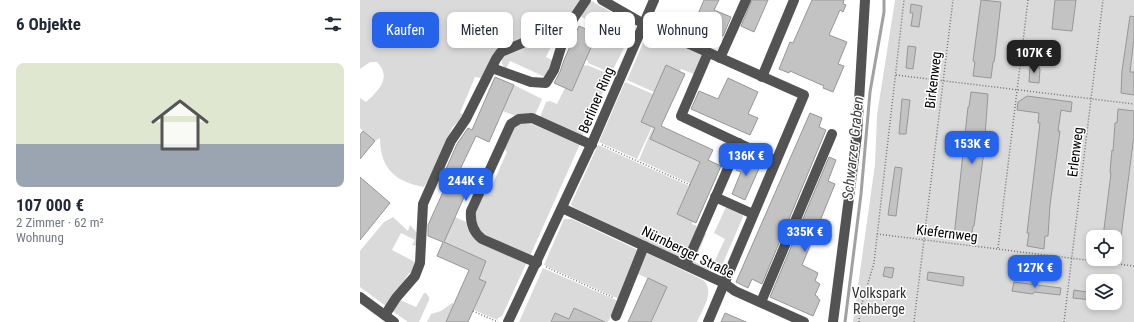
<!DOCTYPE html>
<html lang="de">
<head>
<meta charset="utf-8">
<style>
	body { margin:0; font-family:"Roboto Condensed",sans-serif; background:#f2f2f3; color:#1f2937; height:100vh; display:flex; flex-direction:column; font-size:15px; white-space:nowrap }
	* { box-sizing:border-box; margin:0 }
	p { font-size:13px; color:#747a83 }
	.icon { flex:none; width:22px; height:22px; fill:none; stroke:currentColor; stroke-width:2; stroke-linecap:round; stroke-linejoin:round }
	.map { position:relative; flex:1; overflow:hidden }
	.panel { display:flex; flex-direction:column; background:#fff; width:360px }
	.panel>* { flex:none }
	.hud { position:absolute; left:12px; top:12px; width:380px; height:36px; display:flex; gap:8px }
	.tools { position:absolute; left:726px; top:230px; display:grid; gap:8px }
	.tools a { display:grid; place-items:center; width:36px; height:36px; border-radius:8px; background:#fff; box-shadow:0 2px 6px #0003; font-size:20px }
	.price { position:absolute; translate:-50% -34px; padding:0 9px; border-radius:8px; background:#2563eb; color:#fff; font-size:13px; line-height:26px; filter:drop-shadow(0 1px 2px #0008) }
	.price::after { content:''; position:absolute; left:50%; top:24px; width:12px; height:9px; margin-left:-6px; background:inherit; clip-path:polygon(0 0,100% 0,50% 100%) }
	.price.on { background:#222; color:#fff }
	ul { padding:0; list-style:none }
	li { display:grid; align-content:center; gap:8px; height:212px; padding:0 16px }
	li span { display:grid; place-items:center; height:124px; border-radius:8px; color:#555 }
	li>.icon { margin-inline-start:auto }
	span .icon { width:72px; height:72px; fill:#fffc; stroke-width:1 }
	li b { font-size:17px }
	h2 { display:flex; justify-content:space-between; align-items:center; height:48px; padding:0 16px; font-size:17px }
	.pill { padding:0 14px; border-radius:8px; background:#fff; box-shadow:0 2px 6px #0003; font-size:14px; line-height:36px }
	.pill.on { background:#2563eb; color:#fff }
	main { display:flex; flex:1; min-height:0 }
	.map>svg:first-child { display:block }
	.green { fill:#dadada; fill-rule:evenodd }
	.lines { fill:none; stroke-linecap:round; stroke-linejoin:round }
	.stream { stroke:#a1a1a1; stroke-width:3 }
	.building { fill:#c3c3c3; stroke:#979797 }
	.path { stroke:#757575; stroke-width:1.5; stroke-dasharray:1 2; stroke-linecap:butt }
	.minor { stroke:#535353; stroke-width:10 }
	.labels { text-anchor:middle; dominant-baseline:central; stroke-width:3; stroke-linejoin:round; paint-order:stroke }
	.street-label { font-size:14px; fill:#000; stroke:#fff }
	.park-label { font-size:14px; fill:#313131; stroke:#fff }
	.water-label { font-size:15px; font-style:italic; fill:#424242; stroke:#fff }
</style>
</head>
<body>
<main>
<section class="panel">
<h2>6 Objekte<svg class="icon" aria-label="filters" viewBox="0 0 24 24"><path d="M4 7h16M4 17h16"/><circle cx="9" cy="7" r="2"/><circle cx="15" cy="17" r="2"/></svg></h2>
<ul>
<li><span style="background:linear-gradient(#dfe7d0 65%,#9aa5b1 0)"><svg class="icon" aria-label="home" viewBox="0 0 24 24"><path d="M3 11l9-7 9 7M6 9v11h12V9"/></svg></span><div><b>107 000 €</b><p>2 Zimmer · 62 m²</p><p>Wohnung</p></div></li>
</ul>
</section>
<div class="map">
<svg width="774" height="322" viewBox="0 0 774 322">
	<rect width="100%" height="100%" fill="#fff"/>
	<g class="green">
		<path d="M0 0H223L205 25 146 46 126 74 121 78 115 77 100 113 104 115 92 128 75 169 64 187C36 182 20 169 20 138L15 141 0 128V98L6 102C19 90 32 78 17 62H10L0 69Z"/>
		<path d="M535 0H774V322H493L515 164 517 115ZM733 237H755V259H733ZM733 281H755V303H733Z"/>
		<path d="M232 1C241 7 257 14 265 21 276 32 257 61 251 73L228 63V61L226 60 237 34 230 31 234 23 221 17 226 5Z"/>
		<polygon points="296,35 341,55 342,58 334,74 321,69 320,72 306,66 294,92 267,80 283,43 291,36"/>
		<path d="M193 37 194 40 186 57 194 61 185 77 150 61 146 69C141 65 141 60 143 54Z"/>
		<polygon points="224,65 226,66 227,65 251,75 222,136 180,117 186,102 190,101 197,104 205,88 212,91"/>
		<polygon points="265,82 293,94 281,121 292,127 277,159 239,142"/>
		<polygon points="154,85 182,99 175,115 155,116 143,111"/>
		<polygon points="167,122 220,144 170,256 123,236 113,221 122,192 129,192 147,152 143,147 155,125"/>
		<polygon points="293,127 295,128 290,139 340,162 331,184 279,160"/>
		<polygon points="238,145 329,186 317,214 333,221 332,224 337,226 336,228 338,229 325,256 321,258 213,207 211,204"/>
		<polygon points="366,207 382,213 383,217 363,263 353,270 348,270 332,263 343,233 346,234 334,262 351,269 365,239 354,233"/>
		<polygon points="33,217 48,231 50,225 59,235 59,246 52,245 55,240 41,233 32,250 55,262 53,273 49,273 27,307 0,287 0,251 24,222"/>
		<polygon points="95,217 106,222 108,229 166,262 166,264 142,316 138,318 137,320 114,310 126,282 119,279 126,261 84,242"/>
		<polygon points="204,219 212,219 280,251 259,299 184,265"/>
		<path d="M285 252 343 280C356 292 342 309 337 322H291L307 287 278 274Z"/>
		<polygon points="183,268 258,301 248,322 245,322 214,308 209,319 195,313 191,322 159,322"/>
		<polygon points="64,293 66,293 69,297 69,300 59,322 48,322 31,310 38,299 56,307"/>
		<polygon points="92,303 94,304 86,322 67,322 71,314 81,311"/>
	</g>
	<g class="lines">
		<polyline class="stream" points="485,322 501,194 510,92 524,12 524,0"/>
	</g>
	<g class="building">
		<polygon points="344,0 359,0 354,10 371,17 363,36 334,23"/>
		<polygon points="392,0 408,0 394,32 381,26"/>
		<polygon points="452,0 484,0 483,4 486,5 483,12 480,10 469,35 487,42 478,64 484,66 473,92 463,88 464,86 430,71 429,73 419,69 430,42 433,43"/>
		<polygon points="621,0 641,2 635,55 634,62 633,62 631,78 613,76 615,62 613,61"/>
		<polygon points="695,0 716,0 712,31 692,29"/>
		<polygon points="551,4 562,6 559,27 551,26 553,13 550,13"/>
		<polygon points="770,16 774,17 774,38 770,72 774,72 774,95 761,93 762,71"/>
		<polygon points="219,26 237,34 212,91 194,83 200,72 204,60"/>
		<polygon points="548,46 556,47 553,69 546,68"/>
		<polygon points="670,64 679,65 679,68 680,69 679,83 669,82"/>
		<polygon points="306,65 325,74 301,126 353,150 348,160 361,166 336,223 317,214 340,162 290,139 295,128 281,122"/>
		<polygon points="135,77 154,85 129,142 116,136 95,180 109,186 84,242 126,261 119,279 126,282 108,322 86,322 109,270 77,256 83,242 68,236 68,225 88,181 82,178 97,144 108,128 112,130"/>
		<polygon points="368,78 398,92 388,114 398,118 390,135 331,109 339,91 358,99"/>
		<polygon points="611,92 628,94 625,136 626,136 614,226 613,226 611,240 594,237 608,107 609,107"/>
		<polygon points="667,96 712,102 711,112 701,110 698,131 700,131 690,205 688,236 685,236 684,249 667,246 669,233 667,233 680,123 678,123 679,113 657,110 658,102"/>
		<polygon points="542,99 550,100 546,134 539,134"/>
		<polygon points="758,109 774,111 774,135 761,237 743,237 751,173 750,173 751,160 752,150 753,151 755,123 757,123"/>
		<polygon points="450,113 462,118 459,127 466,130 402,284 392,279 388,288 376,282"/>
		<polygon points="3,131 15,141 0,159 0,135"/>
		<polygon points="383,155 401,164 385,200 372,194 381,172 376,170"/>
		<polygon points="469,157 476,160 468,181 475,184 460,221 463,222 455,242 452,241 442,265 458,273 455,281 460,284 455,295 458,297 458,299 460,300 453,316 410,297"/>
		<polygon points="535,167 542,168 536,216 528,215"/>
		<polygon points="0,177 30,203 0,240"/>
		<polygon points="525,267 534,268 532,278 523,276"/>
		<polygon points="568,272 604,277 603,286 567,280"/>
		<polygon points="288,278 307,287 291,322 268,322"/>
		<polygon points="654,282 701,288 700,295 674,292 673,294 665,293 652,291"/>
		<polygon points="714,290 733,293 732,300 713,298"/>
		<polygon points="214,308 245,322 191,322 195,313 209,319"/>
		<polygon points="365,313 386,322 361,322"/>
	</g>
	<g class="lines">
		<g class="path">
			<polyline points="536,75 774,104"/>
			<polyline points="242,145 330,185"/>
			<polyline points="517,234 774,266"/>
			<polyline points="638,248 668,0"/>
			<polyline points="186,267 254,298"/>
			<polyline points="113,311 138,322"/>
			<polyline points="499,322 500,310 514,263 544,0"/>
			<polyline points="554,322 593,0"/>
			<polyline points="704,322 743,0"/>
		</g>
		<g class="minor">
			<polyline points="242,0 284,24 444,95 348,322"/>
			<polyline points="348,53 321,116 416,161"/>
			<polyline points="360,58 386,0"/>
			<polyline points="132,68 171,82 186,83 194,70 207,28"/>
			<polyline points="402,77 434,0"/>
			<polyline points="355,197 393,214"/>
			<polyline points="202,208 364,283 375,291 444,322"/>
			<path d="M177 263 122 239C113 232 110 223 111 211L149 128 151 124 159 119 172 118 232 145"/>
			<polyline points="326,265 379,143"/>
			<polyline points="0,297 34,322"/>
			<polyline points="401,302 472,134"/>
			<polyline points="25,315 36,298 55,276 60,263 63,204 91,141 106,119 136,59 141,52 170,40 207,28 226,0"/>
			<polyline points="256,316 284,246"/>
			<polyline points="148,322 233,141 294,0"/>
			<polyline points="473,322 497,135 505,0"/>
		</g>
	</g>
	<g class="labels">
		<g class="street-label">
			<text transform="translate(573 80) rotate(-83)">Birkenweg</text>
			<text transform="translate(236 100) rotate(-67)">Berliner Ring</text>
			<text transform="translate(715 152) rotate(-83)">Erlenweg</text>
			<text transform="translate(587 233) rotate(7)">Kiefernweg</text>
			<text transform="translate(328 252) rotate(26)">Nürnberger Straße</text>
		</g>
		<g class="park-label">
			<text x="519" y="293">Volkspark<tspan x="519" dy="16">Rehberge</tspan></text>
		</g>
		<g class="water-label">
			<text transform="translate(493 148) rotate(-84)">Schwarzer Graben</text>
		</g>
	</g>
</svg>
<div class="tools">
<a><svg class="icon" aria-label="locate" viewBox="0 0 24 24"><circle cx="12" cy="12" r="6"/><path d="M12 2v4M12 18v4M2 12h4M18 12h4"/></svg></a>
<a><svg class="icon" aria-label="layers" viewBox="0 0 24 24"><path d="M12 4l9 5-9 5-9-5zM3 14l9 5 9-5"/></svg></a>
</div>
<b class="price on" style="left:674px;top:74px">107K €</b>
<b class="price" style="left:612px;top:165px">153K €</b>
<b class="price" style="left:386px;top:177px">136K €</b>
<b class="price" style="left:106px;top:202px">244K €</b>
<b class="price" style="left:445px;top:253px">335K €</b>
<b class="price" style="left:675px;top:289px">127K €</b>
<div class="hud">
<a class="pill on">Kaufen</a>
<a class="pill">Mieten</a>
<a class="pill">Filter</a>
<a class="pill">Neu</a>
<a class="pill">Wohnung</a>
</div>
</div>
</main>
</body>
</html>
